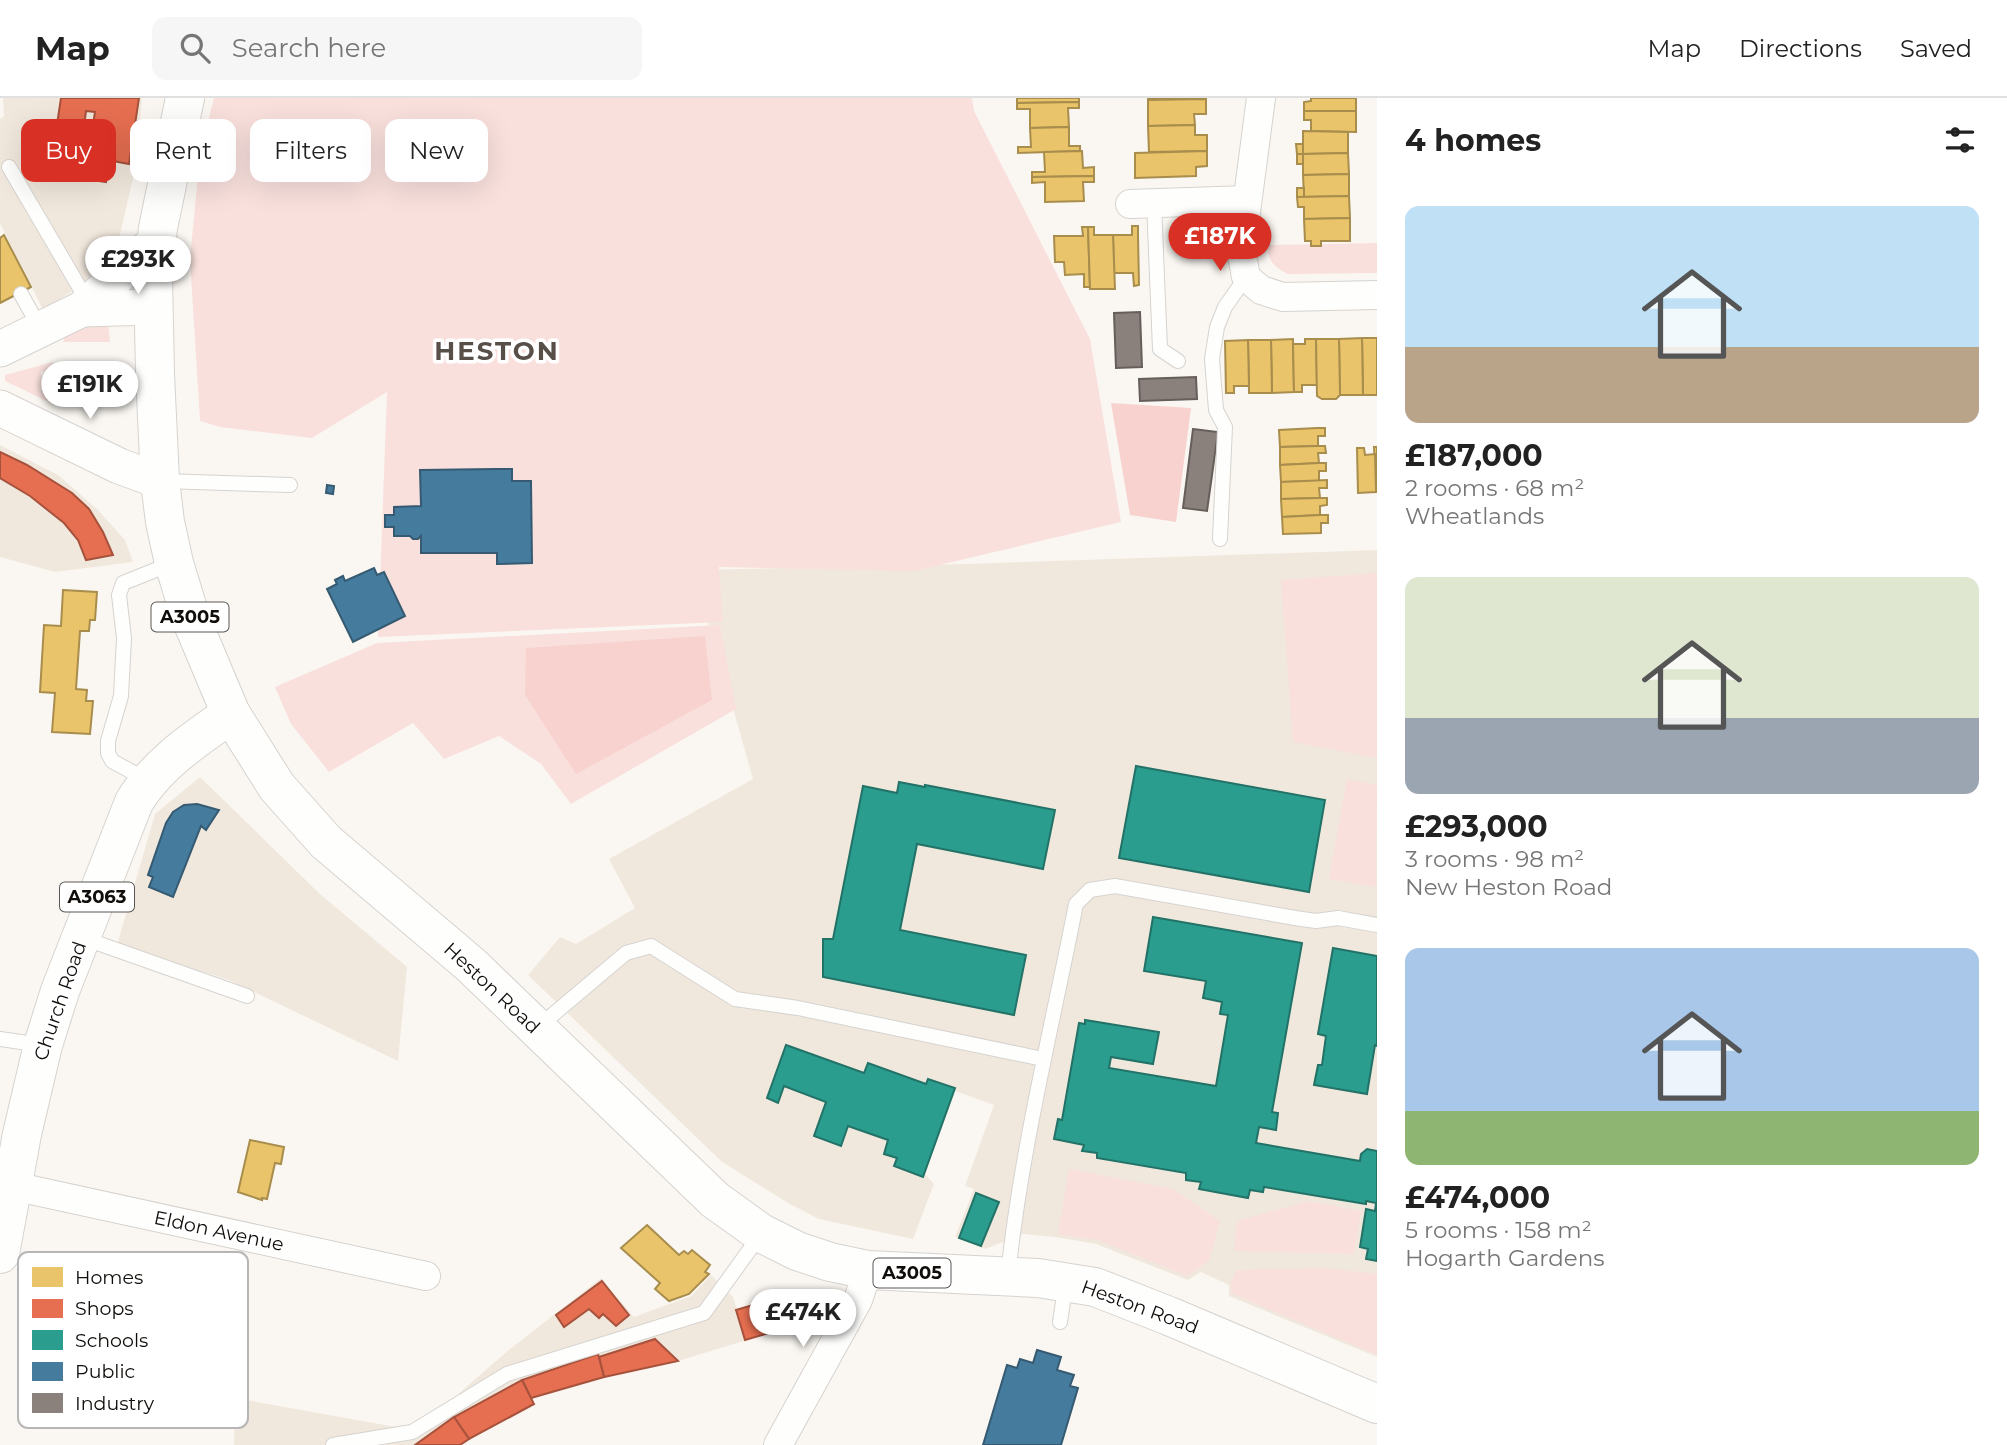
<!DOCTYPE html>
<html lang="en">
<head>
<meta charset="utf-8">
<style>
	body { margin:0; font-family:Montserrat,sans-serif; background:#f6f6f6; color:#222; height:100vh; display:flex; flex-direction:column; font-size:26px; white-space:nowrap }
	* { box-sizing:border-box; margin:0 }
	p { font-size:23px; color:#767676 }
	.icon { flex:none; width:38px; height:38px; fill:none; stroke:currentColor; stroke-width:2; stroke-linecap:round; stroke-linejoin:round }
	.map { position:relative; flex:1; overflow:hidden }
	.panel { display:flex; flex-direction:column; background:#fff; width:630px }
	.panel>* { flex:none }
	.guide { position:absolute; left:21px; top:21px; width:665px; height:63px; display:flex; gap:14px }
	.price { position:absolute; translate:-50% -60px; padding:0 16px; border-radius:24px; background:#fff; color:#222; font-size:23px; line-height:46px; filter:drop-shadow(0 2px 4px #0008) }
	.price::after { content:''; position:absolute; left:50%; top:42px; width:21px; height:16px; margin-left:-10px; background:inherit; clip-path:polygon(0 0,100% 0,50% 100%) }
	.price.current { background:#d93025; color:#fff }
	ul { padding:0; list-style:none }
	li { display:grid; align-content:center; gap:14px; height:371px; padding:0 28px }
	li span { display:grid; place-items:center; height:217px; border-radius:14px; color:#555 }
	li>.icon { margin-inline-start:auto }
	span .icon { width:126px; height:126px; fill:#fffc; stroke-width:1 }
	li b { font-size:30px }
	h2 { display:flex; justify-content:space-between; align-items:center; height:84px; padding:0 28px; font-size:30px }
	.pill { padding:0 24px; border-radius:14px; background:#fff; box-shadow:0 7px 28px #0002; font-size:24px; line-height:63px }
	.pill.current { background:#d93025; color:#fff }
	header { display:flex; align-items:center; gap:42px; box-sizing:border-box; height:98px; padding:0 35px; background:#fff; border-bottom:2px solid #e0e0e0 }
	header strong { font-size:33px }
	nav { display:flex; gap:38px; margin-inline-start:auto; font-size:24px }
	.search { width:490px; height:63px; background:#f6f6f6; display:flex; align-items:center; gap:18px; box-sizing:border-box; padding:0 24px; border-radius:14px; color:#767676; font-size:26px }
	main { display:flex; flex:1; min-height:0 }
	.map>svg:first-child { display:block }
	.built { fill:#f1e8dd }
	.green { fill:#f9e0dd }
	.forest { fill:#f8d2cf }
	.homes { fill:#e9c46a; stroke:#a88d4d; stroke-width:2 }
	.shops { fill:#e76f51; stroke:#a6523c; stroke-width:2; fill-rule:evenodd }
	.schools { fill:#2a9d8f; stroke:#227267; stroke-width:2 }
	.public { fill:#457b9d; stroke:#355a71; stroke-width:2 }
	.industry { fill:#8a817c; stroke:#655e5a; stroke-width:2 }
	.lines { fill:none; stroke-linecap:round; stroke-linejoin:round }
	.service-casing { stroke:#d6d3cf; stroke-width:16 }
	.minor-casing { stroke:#d6d3cf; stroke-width:30 }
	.tertiary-casing { stroke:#d6d3cf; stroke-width:37 }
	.primary-casing { stroke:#d6d3cf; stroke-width:40 }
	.service { stroke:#fefefd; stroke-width:14 }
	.minor { stroke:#fefefd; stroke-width:28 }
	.tertiary { stroke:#fefefd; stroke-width:35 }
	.primary { stroke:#fefefd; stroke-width:38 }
	.labels { text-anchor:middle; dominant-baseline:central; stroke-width:7; stroke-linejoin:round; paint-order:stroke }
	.shield { fill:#fff; stroke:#585654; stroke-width:2 }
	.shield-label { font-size:18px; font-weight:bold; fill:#100d0a }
	.street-label { font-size:19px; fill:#100d0a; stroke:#fff }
	.district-label { font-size:26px; font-weight:bold; letter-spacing:2px; fill:#574f48; stroke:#fff }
	.key { fill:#fff; stroke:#b7b6b6; stroke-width:2 }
	.key-label { font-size:19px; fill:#100d0a }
</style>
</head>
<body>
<header>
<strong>Map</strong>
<div class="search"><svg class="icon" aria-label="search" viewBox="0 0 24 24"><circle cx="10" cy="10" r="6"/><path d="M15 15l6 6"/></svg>Search here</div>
<nav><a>Map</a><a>Directions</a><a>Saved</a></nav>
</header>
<main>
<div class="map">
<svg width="1377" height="1347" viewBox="0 0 1377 1347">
	<rect width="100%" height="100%" fill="#faf7f2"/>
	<g class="built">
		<polygon points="3,0 142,0 136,67 119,141 97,172 71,194 43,212 0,125 0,21 4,18"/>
		<polygon points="0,347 58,377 97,411 125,442 133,464 55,474 0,459"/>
		<polygon points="1377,452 1377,1259 1229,1198 1229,1187 1201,1174 1188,1182 1096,1146 1055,1139 1023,1136 985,1151 955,1139 974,1091 965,1088 994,1007 955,993 925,1076 934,1086 913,1141 819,1121 788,1105 722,1064 528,877 560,839 576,846 635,810 609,761 753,681 712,536 690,472 965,466"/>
		<polygon points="200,679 320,796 407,869 398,963 229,882 117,847 155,716"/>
		<polygon points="711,1177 733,1199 737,1212 760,1205 770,1235 678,1263 604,1279 531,1300 460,1347 234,1347 235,1300 407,1331 442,1310 510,1251 601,1180 634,1219 691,1198"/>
	</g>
	<g class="green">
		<polygon points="214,0 972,0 974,13 1090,241 1121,424 914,473 719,469 723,524 378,539 387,294 312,340 220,329 200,323 190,161 200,56"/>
		<path d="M1377 145V175L1288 176C1275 169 1267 163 1268 147Z"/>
		<polygon points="94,223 108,223 110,244 63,244 65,239"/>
		<polygon points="53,264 54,270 41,274 41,292 53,298 53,306 5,283 5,277"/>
		<polygon points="1377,475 1377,660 1293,644 1281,482"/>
		<polygon points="720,527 736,611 571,706 541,666 499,638 444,661 413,625 329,674 291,626 275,589 377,545"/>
		<polygon points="1347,681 1377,687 1376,789 1329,781"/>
		<polygon points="1069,1071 1173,1091 1220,1123 1209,1163 1187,1178 1098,1142 1058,1136"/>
		<polygon points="1309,1103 1361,1113 1354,1156 1234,1153 1237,1123"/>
		<polygon points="1327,1170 1377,1176 1377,1257 1231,1195 1231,1185 1236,1172"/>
	</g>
	<g class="forest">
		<polygon points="1111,305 1191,310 1176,424 1130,417"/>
		<polygon points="705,538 712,602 576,676 525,597 526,550"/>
	</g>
	<g class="homes">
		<polygon points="1017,0 1079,0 1079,4 1017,5"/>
		<polygon points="1148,0 1206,0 1206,1 1148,2"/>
		<polygon points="1311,0 1356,0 1356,13 1304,13 1304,4 1311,3"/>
		<polygon points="1206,1 1206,16 1194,16 1195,27 1148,28 1148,2"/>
		<polygon points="1079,4 1079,10 1068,10 1069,29 1030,30 1030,11 1017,11 1017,5"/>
		<polygon points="1304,13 1356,13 1356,34 1311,33 1311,22 1304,22"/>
		<polygon points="1195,27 1195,37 1207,37 1207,53 1149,54 1148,28"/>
		<polygon points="1069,29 1069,48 1080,48 1080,53 1018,55 1018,49 1031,49 1030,30"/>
		<polygon points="1303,33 1348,34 1348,55 1303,56"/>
		<polygon points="1296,46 1303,46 1303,56 1297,56"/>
		<polygon points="1082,53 1083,70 1094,69 1094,78 1032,79 1032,74 1045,74 1044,54"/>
		<polygon points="1207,53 1207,68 1196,69 1196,78 1135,80 1135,55"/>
		<polygon points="1348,55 1349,76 1303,77 1303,56"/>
		<rect x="1297" y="56" width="6" height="10"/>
		<polygon points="1349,76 1349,98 1304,99 1303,77"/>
		<polygon points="1094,78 1094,84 1083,84 1084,103 1045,104 1045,84 1032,85 1032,79"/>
		<rect x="1297" y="90" width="7" height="9"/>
		<polygon points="1349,98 1350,120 1304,121 1304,109 1298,109 1297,99"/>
		<polygon points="1350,120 1350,143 1321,143 1321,148 1311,148 1311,143 1305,143 1304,121"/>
		<polygon points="1132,128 1138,128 1138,137 1139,187 1134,188 1133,175 1114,175 1113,137 1132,137"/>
		<polygon points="1082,129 1088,129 1090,189 1084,189 1084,176 1065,177 1064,164 1055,164 1054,138 1083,138"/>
		<polygon points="1088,129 1094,129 1094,137 1113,137 1115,191 1090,191"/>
		<polygon points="4,137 31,189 0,205 0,140"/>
		<polygon points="1362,240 1377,240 1377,297 1363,297"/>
		<polygon points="1362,240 1363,297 1340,297 1339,241"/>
		<polygon points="1293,241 1294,294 1272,295 1271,242"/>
		<polygon points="1305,241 1316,241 1317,287 1302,287 1302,294 1294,294 1293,246 1305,246"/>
		<polygon points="1316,241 1339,241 1340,297 1336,301 1322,301 1317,298"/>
		<polygon points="1248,242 1271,242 1272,295 1249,295"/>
		<polygon points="1248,242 1249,288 1234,288 1234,295 1226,295 1225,243"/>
		<polygon points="1317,330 1325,330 1325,338 1318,338 1318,348 1280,349 1279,332"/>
		<polygon points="1318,348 1325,348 1326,355 1318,355 1319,365 1280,367 1280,349"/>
		<polygon points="1374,349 1377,349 1377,394 1376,394"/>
		<polygon points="1357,350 1364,350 1365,357 1375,356 1376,394 1358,395"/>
		<polygon points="1319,365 1326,365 1326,373 1319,373 1319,383 1281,384 1280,367"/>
		<polygon points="1327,382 1327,390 1319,390 1320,400 1281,401 1281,384"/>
		<polygon points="1320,400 1327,400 1327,407 1320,408 1320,417 1282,419 1281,401"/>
		<polygon points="1320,417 1328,417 1328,425 1321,425 1321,435 1283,436 1282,419"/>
		<polygon points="63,492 97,494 95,522 90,522 89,533 80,533 76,591 87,592 86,603 93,603 90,636 52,634 55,595 40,594 44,527 61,528"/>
		<polygon points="250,1042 284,1049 281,1066 275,1065 267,1101 262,1100 262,1102 238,1094"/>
		<polygon points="647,1127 679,1157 684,1153 688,1156 692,1152 710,1167 705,1174 709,1176 689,1196 669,1203 655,1191 660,1185 621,1150"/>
	</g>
	<g class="shops">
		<path d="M61 0H139L129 66 113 63 111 74 108 73 106 84 67 78 73 36 56 33ZM86 13 95 14 91 40 98 41 95 60 79 58 81 47 88 42 83 36Z"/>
		<polygon points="0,354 27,367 72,395 89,411 103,434 113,457 86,462 78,442 64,425 30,398 0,380"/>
		<polygon points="602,1183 629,1217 616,1228 603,1216 599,1220 589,1211 564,1229 556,1217"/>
		<polygon points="760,1205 769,1235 745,1242 736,1212"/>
		<polygon points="655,1241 678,1263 604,1279 599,1259"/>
		<polygon points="598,1256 604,1279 531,1300 522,1282"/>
		<polygon points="522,1282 534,1306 469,1341 454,1319"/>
		<polygon points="454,1319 469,1341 460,1347 415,1347"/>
	</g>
	<g class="schools">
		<polygon points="1136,668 1325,702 1309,794 1119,760"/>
		<polygon points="899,684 925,689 925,687 1055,712 1043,771 917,746 900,832 1026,857 1014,917 823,879 823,841 833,841 863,688 897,695"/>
		<polygon points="1153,819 1302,845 1272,1014 1278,1015 1276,1032 1259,1029 1256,1045 1360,1063 1361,1056 1367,1051 1377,1053 1377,1163 1366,1161 1368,1151 1360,1149 1366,1111 1375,1113 1376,1105 1366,1103 1366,1106 1264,1089 1263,1094 1250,1092 1248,1100 1199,1091 1201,1084 1186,1082 1186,1075 1097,1060 1097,1055 1082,1053 1084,1047 1054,1041 1058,1021 1062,1022 1079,925 1085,926 1085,922 1159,934 1153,966 1111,959 1109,970 1216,988 1228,917 1220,916 1222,904 1203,900 1206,883 1144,873"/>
		<polygon points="1333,850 1377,858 1377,948 1375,947 1367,996 1314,987 1318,967 1322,967 1326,938 1318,936"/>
		<polygon points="786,947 864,975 868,965 926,986 928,981 955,990 923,1079 894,1068 897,1060 884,1056 888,1042 848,1028 841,1048 814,1038 826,1004 784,988 778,1005 767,1000"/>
		<polygon points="976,1095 999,1104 981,1148 959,1140"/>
	</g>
	<g class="public">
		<polygon points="496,371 512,371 512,383 531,383 532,465 497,466 497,455 421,455 421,438 418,441 413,441 410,438 394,438 394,429 385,429 385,417 394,417 394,409 421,408 420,372"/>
		<polygon points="327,387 334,388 333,396 326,395"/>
		<polygon points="374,470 377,477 384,474 405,518 353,544 327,491 337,486 335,482 343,478 345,483"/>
		<polygon points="197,706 219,712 206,732 201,728 173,799 149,789 153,779 148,777 166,725 173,714 184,707"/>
		<polygon points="1037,1252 1061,1259 1057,1272 1074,1277 1070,1288 1078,1290 1061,1347 983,1347 1007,1267 1017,1270 1020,1261 1033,1265"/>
	</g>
	<g class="industry">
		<polygon points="1140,214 1142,269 1116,270 1114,215"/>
		<polygon points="1196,279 1197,301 1140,303 1139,281"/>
		<polygon points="1193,331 1218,334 1207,413 1183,410"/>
	</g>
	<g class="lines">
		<g class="service-casing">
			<g id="service">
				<polyline points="9,69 88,204"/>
				<polyline points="1154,105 1160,251 1178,263"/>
				<polyline points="21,196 41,232"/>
				<polyline points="162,383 290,387"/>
				<polyline points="1220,441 1225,329 1216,312 1212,261 1217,229 1225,209 1246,179"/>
				<polyline points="147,682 112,663 108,655 108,643 121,598 124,540 119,497 123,485 173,465"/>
				<polyline points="83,840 247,898"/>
				<polyline points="537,930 626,855 651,848 735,901 798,910 1043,961"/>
				<polyline points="0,941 41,947"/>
				<path d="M1008 1177C1021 1052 1052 929 1076 806L1090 792 1115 788 1295 820 1316 823 1338 820 1377 827"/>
				<polyline points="1060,1224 1066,1184"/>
				<polyline points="333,1347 412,1334 507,1276 704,1215 761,1136"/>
			</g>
		</g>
		<g class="minor-casing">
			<g id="minor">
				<polyline points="1261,0 1241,152 1246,179 1261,192 1283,199 1377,197"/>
				<polyline points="1130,106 1247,102"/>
				<polyline points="13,1088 426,1178"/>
				<polyline points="778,1347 858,1202 868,1172"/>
			</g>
		</g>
		<g class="tertiary-casing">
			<g id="tertiary">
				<polyline points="82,211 154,209"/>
				<polyline points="0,251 82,211 155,144"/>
				<polyline points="0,310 119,368 160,383"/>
			</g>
		</g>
		<g class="primary-casing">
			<g id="primary">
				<polyline points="185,0 158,130 153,177 155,276 160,383 165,424 174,465 191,521 231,616 277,689 326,744 471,867 715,1102 761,1135 797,1153 830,1164 868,1172 1038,1180 1095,1189 1169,1218 1377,1306"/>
				<path d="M0 1156 22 1036 43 947 60 893 134 704C158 665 194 642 231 616"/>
			</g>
		</g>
		<use href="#service" class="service"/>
		<use href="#minor" class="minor"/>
		<use href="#tertiary" class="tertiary"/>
		<use href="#primary" class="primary"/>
	</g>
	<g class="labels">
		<g class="shield">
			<rect x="151.5" y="504.5" width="77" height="29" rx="5"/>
			<rect x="60" y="784.5" width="74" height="29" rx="5"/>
			<rect x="873.5" y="1160.5" width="77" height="29" rx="5"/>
		</g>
		<g class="shield-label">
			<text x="190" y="519">A3005</text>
			<text x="97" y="799">A3063</text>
			<text x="912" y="1175">A3005</text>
		</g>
		<g class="street-label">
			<text transform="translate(492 890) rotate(43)">Heston Road</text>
			<text transform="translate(60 903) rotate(-71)">Church Road</text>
			<text transform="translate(219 1133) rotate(12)">Eldon Avenue</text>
			<text transform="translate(1140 1209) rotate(20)">Heston Road</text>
		</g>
		<g class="district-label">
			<text x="497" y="253">HESTON</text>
		</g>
	</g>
	<rect x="18" y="1154" width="230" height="176" rx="10" class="key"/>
	<rect x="32" y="1169" width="31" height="20" fill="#e9c46a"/>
	<rect x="32" y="1201" width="31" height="19" fill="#e76f51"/>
	<rect x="32" y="1232" width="31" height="20" fill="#2a9d8f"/>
	<rect x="32" y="1264" width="31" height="19" fill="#457b9d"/>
	<rect x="32" y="1295" width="31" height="20" fill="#8a817c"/>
	<g class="key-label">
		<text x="75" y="1186">Homes</text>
		<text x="75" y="1217">Shops</text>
		<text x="75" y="1249">Schools</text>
		<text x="75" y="1280">Public</text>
		<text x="75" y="1312">Industry</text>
	</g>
</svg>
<b class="price current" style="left:1220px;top:175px">£187K</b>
<b class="price" style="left:138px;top:198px">£293K</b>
<b class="price" style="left:90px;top:323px">£191K</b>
<b class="price" style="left:803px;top:1251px">£474K</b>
<div class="guide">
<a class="pill current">Buy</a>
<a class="pill">Rent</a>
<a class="pill">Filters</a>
<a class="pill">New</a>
</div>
</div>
<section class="panel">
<h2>4 homes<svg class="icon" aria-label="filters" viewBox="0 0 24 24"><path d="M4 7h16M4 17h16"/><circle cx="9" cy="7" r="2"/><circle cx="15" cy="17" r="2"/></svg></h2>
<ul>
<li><span style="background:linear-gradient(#bfe0f5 65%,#b9a48a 0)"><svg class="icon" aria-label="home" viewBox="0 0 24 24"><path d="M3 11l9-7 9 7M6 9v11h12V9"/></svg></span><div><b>£187,000</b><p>2 rooms · 68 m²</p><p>Wheatlands</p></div></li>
<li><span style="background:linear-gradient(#dfe7d0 65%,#9aa5b1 0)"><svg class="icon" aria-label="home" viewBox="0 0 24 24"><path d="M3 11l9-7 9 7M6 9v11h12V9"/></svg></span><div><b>£293,000</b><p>3 rooms · 98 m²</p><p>New Heston Road</p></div></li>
<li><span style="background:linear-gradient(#a9c7e8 75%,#8fb573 0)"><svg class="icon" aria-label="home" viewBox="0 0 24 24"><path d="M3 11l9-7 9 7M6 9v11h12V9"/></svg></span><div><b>£474,000</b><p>5 rooms · 158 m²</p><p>Hogarth Gardens</p></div></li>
</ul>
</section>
</main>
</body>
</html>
